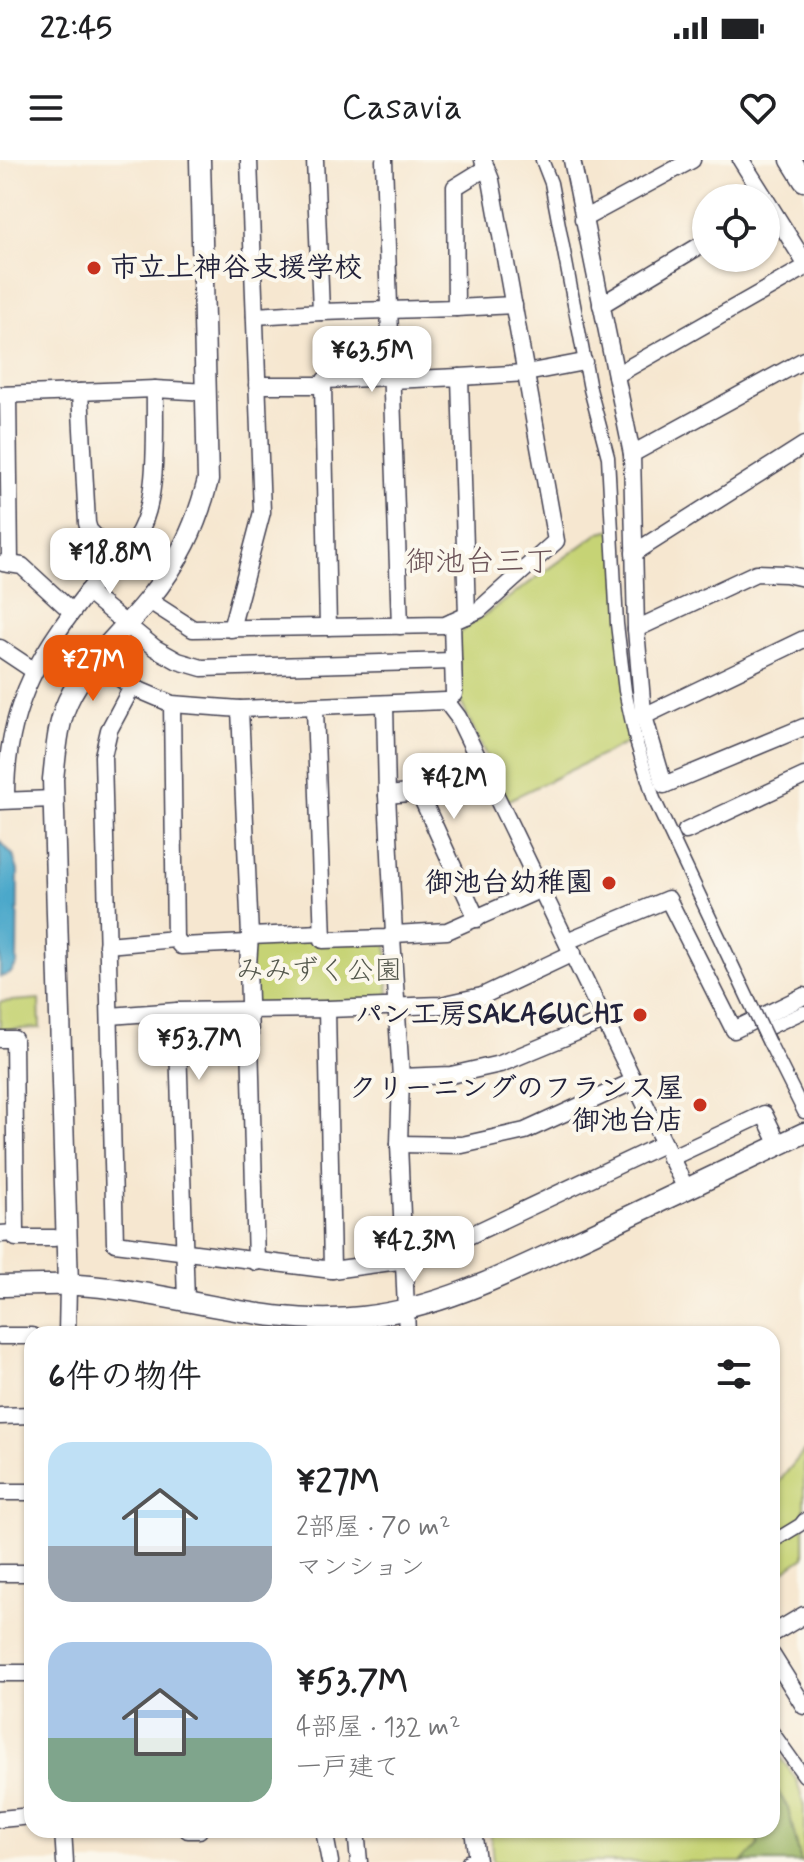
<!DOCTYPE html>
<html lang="ja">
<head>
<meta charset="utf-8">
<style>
	body { margin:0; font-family:Mynerve,"Klee One",sans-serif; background:#f2f2f2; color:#202124; height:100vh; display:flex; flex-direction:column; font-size:30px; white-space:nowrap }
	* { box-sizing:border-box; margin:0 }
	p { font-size:26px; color:#757577 }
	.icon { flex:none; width:44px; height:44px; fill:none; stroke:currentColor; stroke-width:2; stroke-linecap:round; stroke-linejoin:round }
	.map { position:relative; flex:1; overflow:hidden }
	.details { position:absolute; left:24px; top:1166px; width:756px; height:512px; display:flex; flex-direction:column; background:#fff; border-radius:24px; box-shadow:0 2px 6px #0004 }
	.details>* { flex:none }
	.controls { position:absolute; left:692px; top:24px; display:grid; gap:16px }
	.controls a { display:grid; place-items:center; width:88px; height:88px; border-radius:50%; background:#fff; box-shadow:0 2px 6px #0004; font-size:40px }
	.price { position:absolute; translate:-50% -68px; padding:0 18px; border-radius:16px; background:#fff; color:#222; font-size:26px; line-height:52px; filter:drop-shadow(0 2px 4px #0008) }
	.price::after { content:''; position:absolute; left:50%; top:48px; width:24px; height:18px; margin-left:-12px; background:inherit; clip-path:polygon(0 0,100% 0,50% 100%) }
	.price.current { background:#ea580c; color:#fff }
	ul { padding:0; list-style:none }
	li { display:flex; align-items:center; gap:24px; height:200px; padding:0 24px }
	li span { display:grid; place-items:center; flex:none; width:224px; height:160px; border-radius:24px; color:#555 }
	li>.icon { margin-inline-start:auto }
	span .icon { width:96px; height:96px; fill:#fffc; stroke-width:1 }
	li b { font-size:34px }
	h2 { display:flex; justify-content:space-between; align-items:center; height:96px; padding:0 24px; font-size:34px }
	.status { display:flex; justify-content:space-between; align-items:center; height:56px; padding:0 40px; background:#fff; direction:ltr }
	.status svg { height:22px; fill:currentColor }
	header { display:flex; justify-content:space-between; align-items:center; height:104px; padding:0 24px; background:#fff; font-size:36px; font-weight:600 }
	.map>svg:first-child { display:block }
	.green { fill:#c6d375; stroke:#747a58; stroke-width:2 }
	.forest { fill:#9cb566; stroke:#5f6c50; stroke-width:2 }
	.water { fill:#4ca8ca; stroke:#376582; stroke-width:2 }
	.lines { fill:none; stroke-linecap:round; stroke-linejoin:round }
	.pedestrian-casing { stroke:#424051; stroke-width:15 }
	.minor-casing { stroke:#424051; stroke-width:19 }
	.tertiary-casing { stroke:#424051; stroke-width:23 }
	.pedestrian { stroke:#fff; stroke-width:12 }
	.minor { stroke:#fff; stroke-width:16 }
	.tertiary { stroke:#fff; stroke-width:20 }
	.pedestrian-bridge-casing { stroke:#424051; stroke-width:15; stroke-linecap:butt }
	.pedestrian-bridge { stroke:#fff; stroke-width:12 }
	.poi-dot { fill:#c8321e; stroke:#fbf7ec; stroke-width:3 }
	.labels { text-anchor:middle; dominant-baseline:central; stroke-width:8; stroke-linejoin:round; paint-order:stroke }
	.poi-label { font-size:28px; font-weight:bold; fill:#22223b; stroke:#fbf7ec; text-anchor:end }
	.park-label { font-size:28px; fill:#53574c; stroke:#fbf7ec }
	.neighbourhood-label { font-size:30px; fill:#6c5459; stroke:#fbf7ec }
</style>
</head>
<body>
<div class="status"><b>22:45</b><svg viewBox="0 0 49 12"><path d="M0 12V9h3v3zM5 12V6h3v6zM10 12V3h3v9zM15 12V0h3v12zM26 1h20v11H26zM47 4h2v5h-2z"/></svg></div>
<header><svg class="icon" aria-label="menu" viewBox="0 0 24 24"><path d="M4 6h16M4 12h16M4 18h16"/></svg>Casavia<svg class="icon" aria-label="heart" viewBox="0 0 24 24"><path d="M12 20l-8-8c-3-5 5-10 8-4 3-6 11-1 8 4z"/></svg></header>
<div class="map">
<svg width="804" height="1702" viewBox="0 0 804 1702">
	<rect width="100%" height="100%" fill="#fbf7ec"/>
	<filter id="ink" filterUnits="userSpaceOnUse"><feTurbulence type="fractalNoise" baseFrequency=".0125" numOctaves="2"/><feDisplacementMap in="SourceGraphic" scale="16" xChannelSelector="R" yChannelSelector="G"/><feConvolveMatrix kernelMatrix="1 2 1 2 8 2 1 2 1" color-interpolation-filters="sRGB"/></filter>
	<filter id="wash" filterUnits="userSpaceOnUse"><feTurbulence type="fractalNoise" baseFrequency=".006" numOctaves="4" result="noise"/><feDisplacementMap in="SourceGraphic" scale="32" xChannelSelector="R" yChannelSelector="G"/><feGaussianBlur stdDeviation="1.8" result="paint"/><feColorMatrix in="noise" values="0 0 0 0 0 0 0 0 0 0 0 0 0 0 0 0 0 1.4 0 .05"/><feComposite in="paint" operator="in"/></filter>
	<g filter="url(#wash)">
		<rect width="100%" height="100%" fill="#f6e7d0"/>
		<g class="green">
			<polygon points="619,369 633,538 627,583 507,641 460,540 458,474 599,373"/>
			<polygon points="387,778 389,842 251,845 250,781"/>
			<polygon points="39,839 40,868 0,870 0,842"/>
			<polygon points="804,1291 804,1397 772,1419 772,1330"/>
			<polygon points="772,1586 796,1619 804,1644 804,1702 493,1702 490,1670 772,1670"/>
		</g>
		<polygon class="forest" points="772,1622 788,1648 801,1702 743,1702 758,1685 757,1670 772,1670"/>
		<polygon class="water" points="0,681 13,695 18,711 17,804 10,814 0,817"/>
	</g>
	<g filter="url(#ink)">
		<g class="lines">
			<g class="pedestrian-casing">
				<g id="pedestrian">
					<polyline points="542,0 551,23 590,229 608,297 617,464 625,531 636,581 654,639 753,849"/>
					<polyline points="763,871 804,852"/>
					<polyline points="766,876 804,952"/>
					<polyline points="772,1382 800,1365 804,1360"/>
					<polyline points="772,1571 804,1616"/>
				</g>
			</g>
			<g class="minor-casing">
				<g id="minor">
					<polyline points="384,0 400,466"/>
					<polyline points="572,0 632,294 636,469 643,553 664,625 804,567"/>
					<polyline points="741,0 765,38"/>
					<polyline points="766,40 804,101"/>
					<polyline points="583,59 692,0"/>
					<polyline points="601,145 706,82"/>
					<polyline points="456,148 514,145"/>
					<polyline points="321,152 456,148 455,27 486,8"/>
					<polyline points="255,156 321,152 315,0"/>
					<polyline points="616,215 804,108"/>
					<polyline points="460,217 526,213 584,202"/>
					<polyline points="391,220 460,217 467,456"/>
					<polyline points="257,225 323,225 328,467"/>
					<polyline points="323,225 325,220 391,217"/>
					<polyline points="80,232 87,363 89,370 116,398"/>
					<polyline points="0,235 155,229 207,232"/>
					<polyline points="8,235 10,403"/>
					<polyline points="632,294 804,200"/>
					<polyline points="634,393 804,285"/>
					<polyline points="3,403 22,406 71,451"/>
					<polyline points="87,432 155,488 178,501 202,508 453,501"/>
					<polyline points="148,440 193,469 445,465 479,450 556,381 491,20 483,0"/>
					<polyline points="452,462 454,534"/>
					<polyline points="231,469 262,352 249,0"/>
					<polyline points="636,469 756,413 786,414 804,418"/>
					<polyline points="0,488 33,510"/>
					<polyline points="95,500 132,527 172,544 240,549 446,541 458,557 686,1029"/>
					<polyline points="132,527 109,570 103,596 115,1083 332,1110 406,1100 439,1090 663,984"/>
					<polyline points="385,545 387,635 394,774"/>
					<polyline points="315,548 323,780 387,778 394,774 447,771 539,730"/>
					<polyline points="240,549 250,776 322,773"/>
					<polyline points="644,556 804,479"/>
					<polyline points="387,635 419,632 477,759"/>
					<path d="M6 640C5 543 42 488 101 415 111 402 126 392 135 379 160 344 154 272 155 229"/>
					<polyline points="0,641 53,639"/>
					<polyline points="686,671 804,616"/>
					<polyline points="250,776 248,805 256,1102"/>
					<polyline points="392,777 401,917 399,984 407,1174"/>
					<polyline points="175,779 181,786 248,783"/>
					<polyline points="567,781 668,739 734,870 804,836"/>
					<polyline points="107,785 175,779 172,544"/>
					<polyline points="327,849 441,845 482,836 573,793"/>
					<polyline points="177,851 327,849 332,1110"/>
					<polyline points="110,856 177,851 186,1141"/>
					<polyline points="0,879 14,879 16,1073"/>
					<polyline points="401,917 451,915 500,904 606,860"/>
					<polyline points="399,984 462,985 525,971 632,922"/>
					<polyline points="670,998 764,954 779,985"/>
					<polyline points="0,1074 16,1073 16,1078 54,1078"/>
					<polyline points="67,1174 68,1125"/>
					<polyline points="0,1176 32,1176"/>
					<polyline points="0,1256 32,1255"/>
					<polyline points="0,1332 32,1332"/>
					<polyline points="0,1413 32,1413"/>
					<polyline points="772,1474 804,1455"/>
					<polyline points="772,1495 804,1546"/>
					<polyline points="0,1513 32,1513"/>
					<polyline points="0,1659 32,1656"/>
					<polyline points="63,1670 65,1702"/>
					<polyline points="188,1670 199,1670"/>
					<polyline points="324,1670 330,1702"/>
					<polyline points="356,1670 359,1702"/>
					<polyline points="470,1702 477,1700 473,1670"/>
				</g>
			</g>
			<g class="tertiary-casing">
				<g id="tertiary">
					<polyline points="791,0 804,21"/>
					<path d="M68 1125 53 619C56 594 57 565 68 541 86 502 122 473 148 440 179 402 196 367 208 320L200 0"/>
					<path d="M0 1126C30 1126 61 1123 91 1126 181 1134 271 1168 362 1157 443 1148 517 1109 590 1075 661 1041 733 1007 804 973"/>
				</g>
			</g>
			<use href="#pedestrian" class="pedestrian"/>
			<use href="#minor" class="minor"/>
			<use href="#tertiary" class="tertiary"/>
			<g class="pedestrian-bridge-casing">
				<polyline id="pedestrian-bridge" points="753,849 769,883"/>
			</g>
			<use href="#pedestrian-bridge" class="pedestrian-bridge"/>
		</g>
	</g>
	<g class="poi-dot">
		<circle cx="94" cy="108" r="8"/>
		<circle cx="609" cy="723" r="8"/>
		<circle cx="640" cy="855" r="8"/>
		<circle cx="700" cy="945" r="8"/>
	</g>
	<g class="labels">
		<g class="poi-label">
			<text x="110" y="108" text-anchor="start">市立上神谷支援学校</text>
			<text x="593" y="723">御池台幼稚園</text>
			<text x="624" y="855">パン工房SAKAGUCHI</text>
			<text x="684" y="929">クリーニングのフランス屋<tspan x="684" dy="32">御池台店</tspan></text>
		</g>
		<g class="park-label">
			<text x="319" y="811">みみずく公園</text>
		</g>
		<g class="neighbourhood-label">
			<text x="480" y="402">御池台三丁</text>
		</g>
	</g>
</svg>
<div class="controls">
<a><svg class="icon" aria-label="locate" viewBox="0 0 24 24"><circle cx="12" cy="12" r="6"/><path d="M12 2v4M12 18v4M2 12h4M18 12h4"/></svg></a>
</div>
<b class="price" style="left:372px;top:234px">¥63.5M</b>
<b class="price" style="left:110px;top:436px">¥18.8M</b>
<b class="price current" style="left:93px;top:543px">¥27M</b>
<b class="price" style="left:454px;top:661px">¥42M</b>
<b class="price" style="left:199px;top:922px">¥53.7M</b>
<b class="price" style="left:414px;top:1124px">¥42.3M</b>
<section class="details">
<h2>6件の物件<svg class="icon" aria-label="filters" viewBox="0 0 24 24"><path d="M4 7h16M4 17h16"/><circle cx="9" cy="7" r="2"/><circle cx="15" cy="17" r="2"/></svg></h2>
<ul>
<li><span style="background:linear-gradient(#bfe0f5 65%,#9aa5b1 0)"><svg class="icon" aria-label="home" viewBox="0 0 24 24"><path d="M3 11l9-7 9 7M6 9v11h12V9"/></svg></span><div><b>¥27M</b><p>2部屋 · 70 m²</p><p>マンション</p></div></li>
<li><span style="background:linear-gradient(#a9c7e8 60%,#7fa58c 0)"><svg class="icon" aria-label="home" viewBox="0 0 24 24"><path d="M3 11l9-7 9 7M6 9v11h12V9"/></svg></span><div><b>¥53.7M</b><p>4部屋 · 132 m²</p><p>一戸建て</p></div></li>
</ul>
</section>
</div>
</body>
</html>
